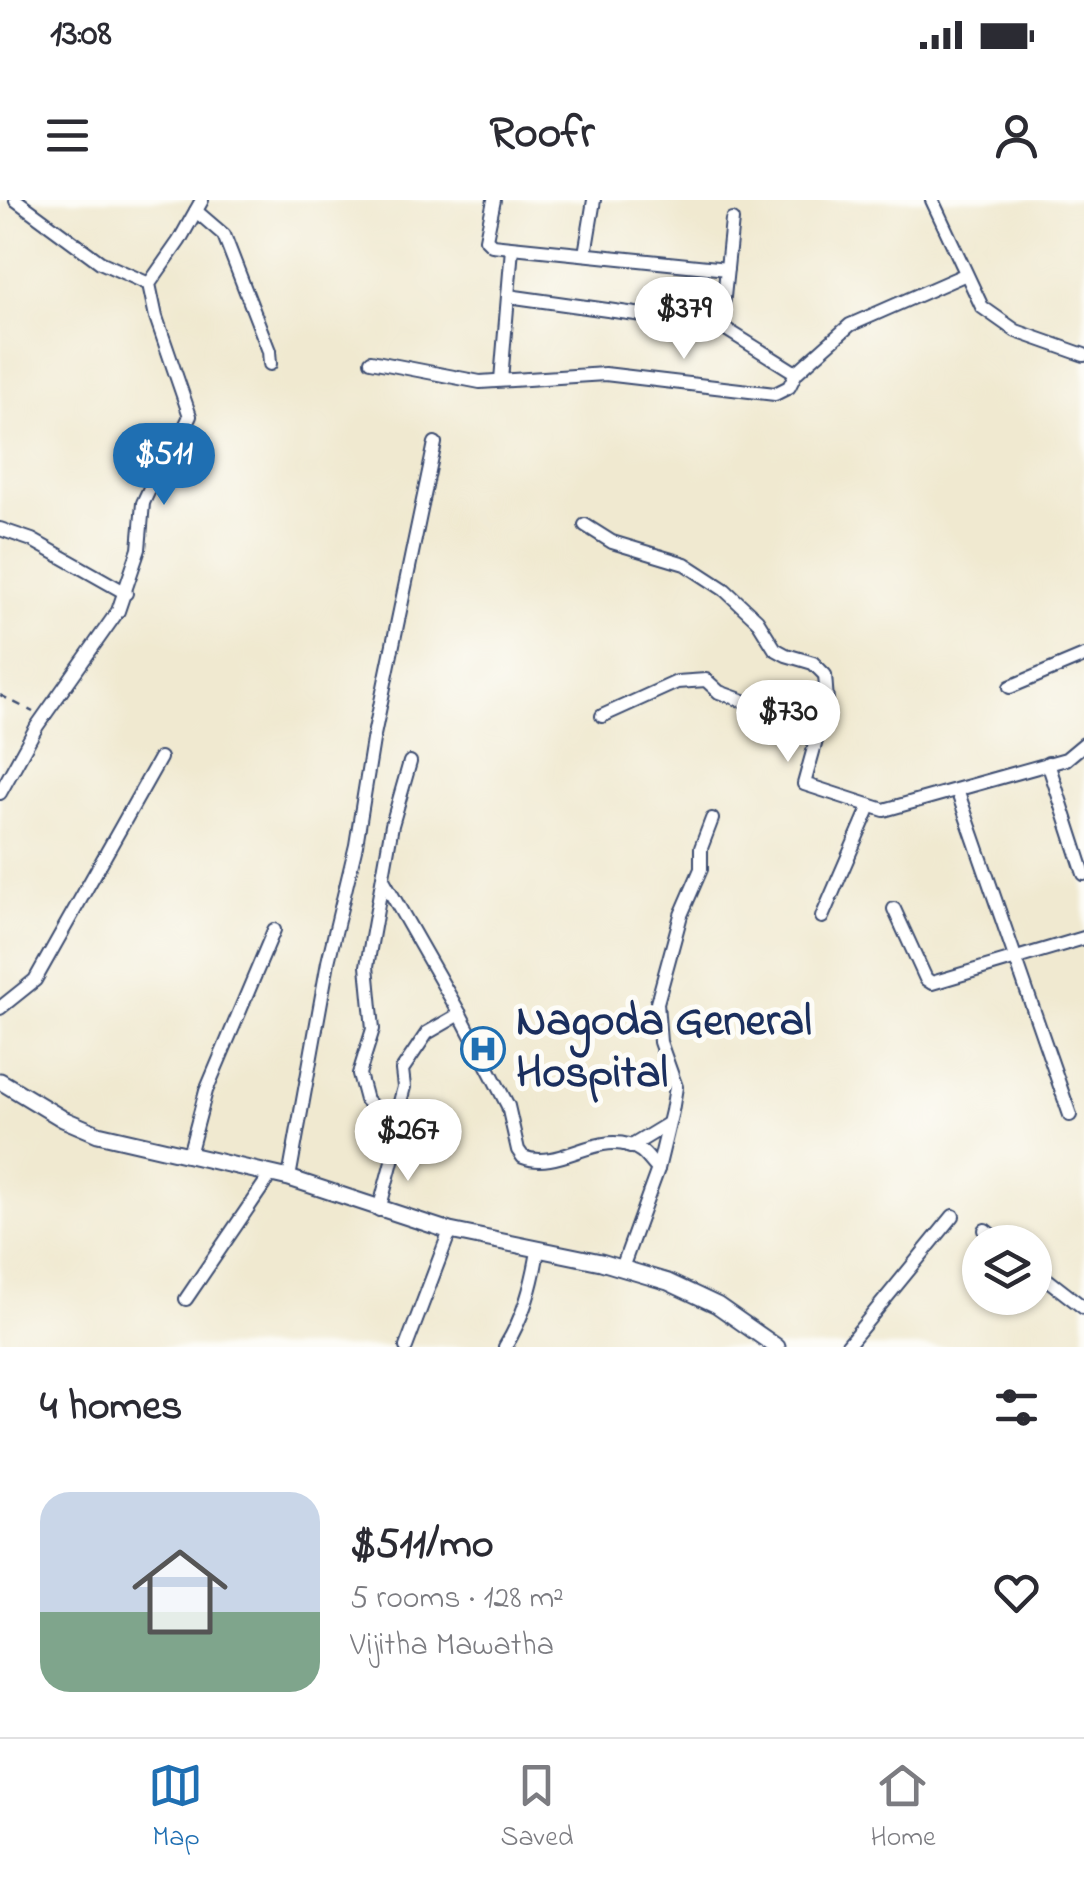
<!DOCTYPE html>
<html lang="en">
<head>
<meta charset="utf-8">
<style>
	body { margin:0; font-family:"Indie Flower",sans-serif; background:#f7f7f7; color:#2b2b33; height:100vh; display:flex; flex-direction:column; font-size:38px; white-space:nowrap }
	* { box-sizing:border-box; margin:0 }
	p { font-size:32px; color:#7c7c81 }
	.icon { flex:none; width:55px; height:55px; fill:none; stroke:currentColor; stroke-width:2; stroke-linecap:round; stroke-linejoin:round }
	.map { position:relative; height:1147px; overflow:hidden }
	.details { display:flex; flex-direction:column; background:#fff; flex:1 }
	.details>* { flex:none }
	.controls { position:absolute; left:962px; top:1025px; display:grid; gap:20px }
	.controls a { display:grid; place-items:center; width:90px; height:90px; border-radius:50%; background:#fff; box-shadow:0 2px 8px #0004; font-size:50px }
	.price { position:absolute; translate:-50% -85px; padding:0 22px; border-radius:35px; background:#fff; color:#222; font-size:32px; line-height:65px; filter:drop-shadow(0 2px 5px #0008) }
	.price::after { content:''; position:absolute; left:50%; top:60px; width:30px; height:22px; margin-left:-15px; background:inherit; clip-path:polygon(0 0,100% 0,50% 100%) }
	.price.current { background:#1f6fb2; color:#fff }
	ul { padding:0; list-style:none }
	li { display:flex; align-items:center; gap:30px; height:250px; padding:0 40px }
	li span { display:grid; place-items:center; flex:none; width:280px; height:200px; border-radius:30px; color:#555 }
	li>.icon { margin-inline-start:auto }
	span .icon { width:120px; height:120px; fill:#fffc; stroke-width:1 }
	li b { font-size:42px }
	h2 { display:flex; justify-content:space-between; align-items:center; height:120px; padding:0 40px; font-size:42px }
	.status { display:flex; justify-content:space-between; align-items:center; height:70px; padding:0 50px; background:#fff; direction:ltr }
	.status svg { height:28px; fill:currentColor }
	header { display:flex; justify-content:space-between; align-items:center; height:130px; padding:0 40px; background:#fff; font-size:45px; font-weight:700 }
	.menu { display:flex; justify-content:space-around; align-items:center; height:140px; border-top:2px solid #e1e1e2; background:#fff; font-size:28px; color:#7c7c81 }
	.menu a { display:grid; justify-items:center; gap:5px }
	.menu .current { color:#1f6fb2 }
	.map>svg:first-child { display:block }
	.lines { fill:none; stroke-linecap:round; stroke-linejoin:round }
	.minor-casing { stroke:#3b4b6f; stroke-width:16 }
	.major-casing { stroke:#3b4b6f; stroke-width:19 }
	.path { stroke:#3b4b6f; stroke-width:2.5; stroke-dasharray:8 8; stroke-linecap:butt }
	.minor { stroke:#fff; stroke-width:12 }
	.major { stroke:#fff; stroke-width:15 }
	.labels { text-anchor:middle; dominant-baseline:central; stroke-width:10; stroke-linejoin:round; paint-order:stroke }
	.poi-label { font-size:45px; font-weight:bold; fill:#1b2f5e; stroke:#fdfcf7; text-anchor:start }
</style>
</head>
<body>
<div class="status"><b>13:08</b><svg viewBox="0 0 49 12"><path d="M0 12V9h3v3zM5 12V6h3v6zM10 12V3h3v9zM15 12V0h3v12zM26 1h20v11H26zM47 4h2v5h-2z"/></svg></div>
<header><svg class="icon" aria-label="menu" viewBox="0 0 24 24"><path d="M4 6h16M4 12h16M4 18h16"/></svg>Roofr<svg class="icon" aria-label="person" viewBox="0 0 24 24"><circle cx="12" cy="8" r="4"/><path d="M4 21q1-7 8-7t8 7"/></svg></header>
<div class="map">
<svg width="1084" height="1147" viewBox="0 0 1084 1147">
	<rect width="100%" height="100%" fill="#fdfcf7"/>
	<filter id="ink" filterUnits="userSpaceOnUse"><feTurbulence type="fractalNoise" baseFrequency=".01" numOctaves="2"/><feDisplacementMap in="SourceGraphic" scale="20" xChannelSelector="R" yChannelSelector="G"/><feConvolveMatrix kernelMatrix="1 2 1 2 8 2 1 2 1" color-interpolation-filters="sRGB"/></filter>
	<filter id="wash" filterUnits="userSpaceOnUse"><feTurbulence type="fractalNoise" baseFrequency=".0048" numOctaves="4" result="noise"/><feDisplacementMap in="SourceGraphic" scale="40" xChannelSelector="R" yChannelSelector="G"/><feGaussianBlur stdDeviation="2.25" result="paint"/><feColorMatrix in="noise" values="0 0 0 0 0 0 0 0 0 0 0 0 0 0 0 0 0 1.4 0 .05"/><feComposite in="paint" operator="in"/></filter>
	<g filter="url(#wash)">
		<rect width="100%" height="100%" fill="#f0e9d0"/>
	</g>
	<g filter="url(#ink)">
		<g class="lines">
			<g class="minor-casing">
				<g id="minor">
					<polyline points="16,0 100,62 149,84"/>
					<polyline points="494,0 486,39 492,45 727,69"/>
					<polyline points="932,0 982,107 1016,131 1084,155"/>
					<polyline points="196,11 224,35 269,151 270,164"/>
					<polyline points="585,54 594,0"/>
					<polyline points="508,96 721,126 796,173"/>
					<polyline points="721,126 732,20"/>
					<polyline points="371,161 480,182 605,174 775,194 789,187 796,173 850,125 964,75"/>
					<polyline points="501,180 512,48"/>
					<polyline points="585,325 612,342 685,364 725,390 757,420 775,449 786,455 813,463 825,475 827,501 804,584 884,610 1066,559 1084,544"/>
					<polyline points="0,329 32,340 126,393"/>
					<polyline points="1010,487 1084,456"/>
					<polyline points="602,516 677,482 706,480 719,492 820,529"/>
					<polyline points="1048,563 1084,674"/>
					<polyline points="957,590 1070,915"/>
					<polyline points="0,593 37,526 118,411 139,349 143,303 161,264 178,241 190,216 156,117 149,84 179,41 202,0"/>
					<path d="M384 681 460 814 508 906 518 950 523 957C561 972 602 925 641 951 647 955 652 964 658 969"/>
					<polyline points="894,709 926,779 932,783 1084,738"/>
					<polyline points="822,717 870,606"/>
					<polyline points="0,808 35,780 160,558"/>
					<polyline points="396,946 383,916 366,900 359,874 373,829 367,766 392,625 410,562"/>
					<polyline points="630,947 668,924"/>
					<polyline points="189,955 206,891 274,730"/>
					<polyline points="289,978 328,762 356,645 373,540 435,243"/>
					<polyline points="379,1010 396,946 396,917 404,887 402,870 427,833 460,814"/>
					<polyline points="985,1030 1000,1042"/>
					<polyline points="622,1068 658,969 672,911 676,887 660,842 657,803 681,715 701,669 701,648 712,619"/>
					<polyline points="1035,1070 1084,1108"/>
					<polyline points="186,1099 271,974"/>
					<polyline points="406,1147 450,1031"/>
					<path d="M505 1147C524 1116 532 1086 538 1051"/>
					<polyline points="846,1147 953,1016"/>
				</g>
			</g>
			<g class="major-casing">
				<polyline id="major" points="0,881 63,919 98,934 289,978 450,1031 601,1062 668,1082 717,1105 777,1147"/>
			</g>
			<polyline class="path" points="0,495 33,512"/>
			<use href="#minor" class="minor"/>
			<use href="#major" class="major"/>
		</g>
	</g>
	<defs>
		<g id="hospital-ring" transform="scale(2.25)"><circle r="9.5" fill="#fdfcf7" stroke="#1f6fb2" stroke-width="1.5"/><path d="M-5-5h3v3.5h4V-5h3V5h-3V1.5h-4V5h-3Z" fill="#1f6fb2"/></g>
	</defs>
	<g fill-rule="evenodd">
		<use href="#hospital-ring" x="483" y="849"/>
	</g>
	<g class="labels">
		<g class="poi-label">
			<text x="516" y="823">Nagoda General<tspan x="516" dy="52">Hospital</tspan></text>
		</g>
	</g>
</svg>
<div class="controls">
<a><svg class="icon" aria-label="layers" viewBox="0 0 24 24"><path d="M12 4l9 5-9 5-9-5zM3 14l9 5 9-5"/></svg></a>
</div>
<b class="price" style="left:684px;top:162px">$379</b>
<b class="price current" style="left:164px;top:308px">$511</b>
<b class="price" style="left:788px;top:565px">$730</b>
<b class="price" style="left:408px;top:984px">$267</b>
</div>
<section class="details">
<h2>4 homes<svg class="icon" aria-label="filters" viewBox="0 0 24 24"><path d="M4 7h16M4 17h16"/><circle cx="9" cy="7" r="2"/><circle cx="15" cy="17" r="2"/></svg></h2>
<ul>
<li><span style="background:linear-gradient(#c9d6e8 60%,#7fa58c 0)"><svg class="icon" aria-label="home" viewBox="0 0 24 24"><path d="M3 11l9-7 9 7M6 9v11h12V9"/></svg></span><div><b>$511/mo</b><p>5 rooms · 128 m²</p><p>Vijitha Mawatha</p></div><svg class="icon" aria-label="heart" viewBox="0 0 24 24"><path d="M12 20l-8-8c-3-5 5-10 8-4 3-6 11-1 8 4z"/></svg></li>
</ul>
</section>
<nav class="menu">
<a class="current"><svg class="icon" aria-label="map" viewBox="0 0 24 24"><path d="M3 6l6-2 6 2 6-2v14l-6 2-6-2-6 2zM9 4v14M15 6v14"/></svg>Map</a>
<a><svg class="icon" aria-label="saved" viewBox="0 0 24 24"><path d="M7 4h10v16l-5-4-5 4z"/></svg>Saved</a>
<a><svg class="icon" aria-label="home" viewBox="0 0 24 24"><path d="M3 11l9-7 9 7M6 9v11h12V9"/></svg>Home</a>
</nav>
</body>
</html>
